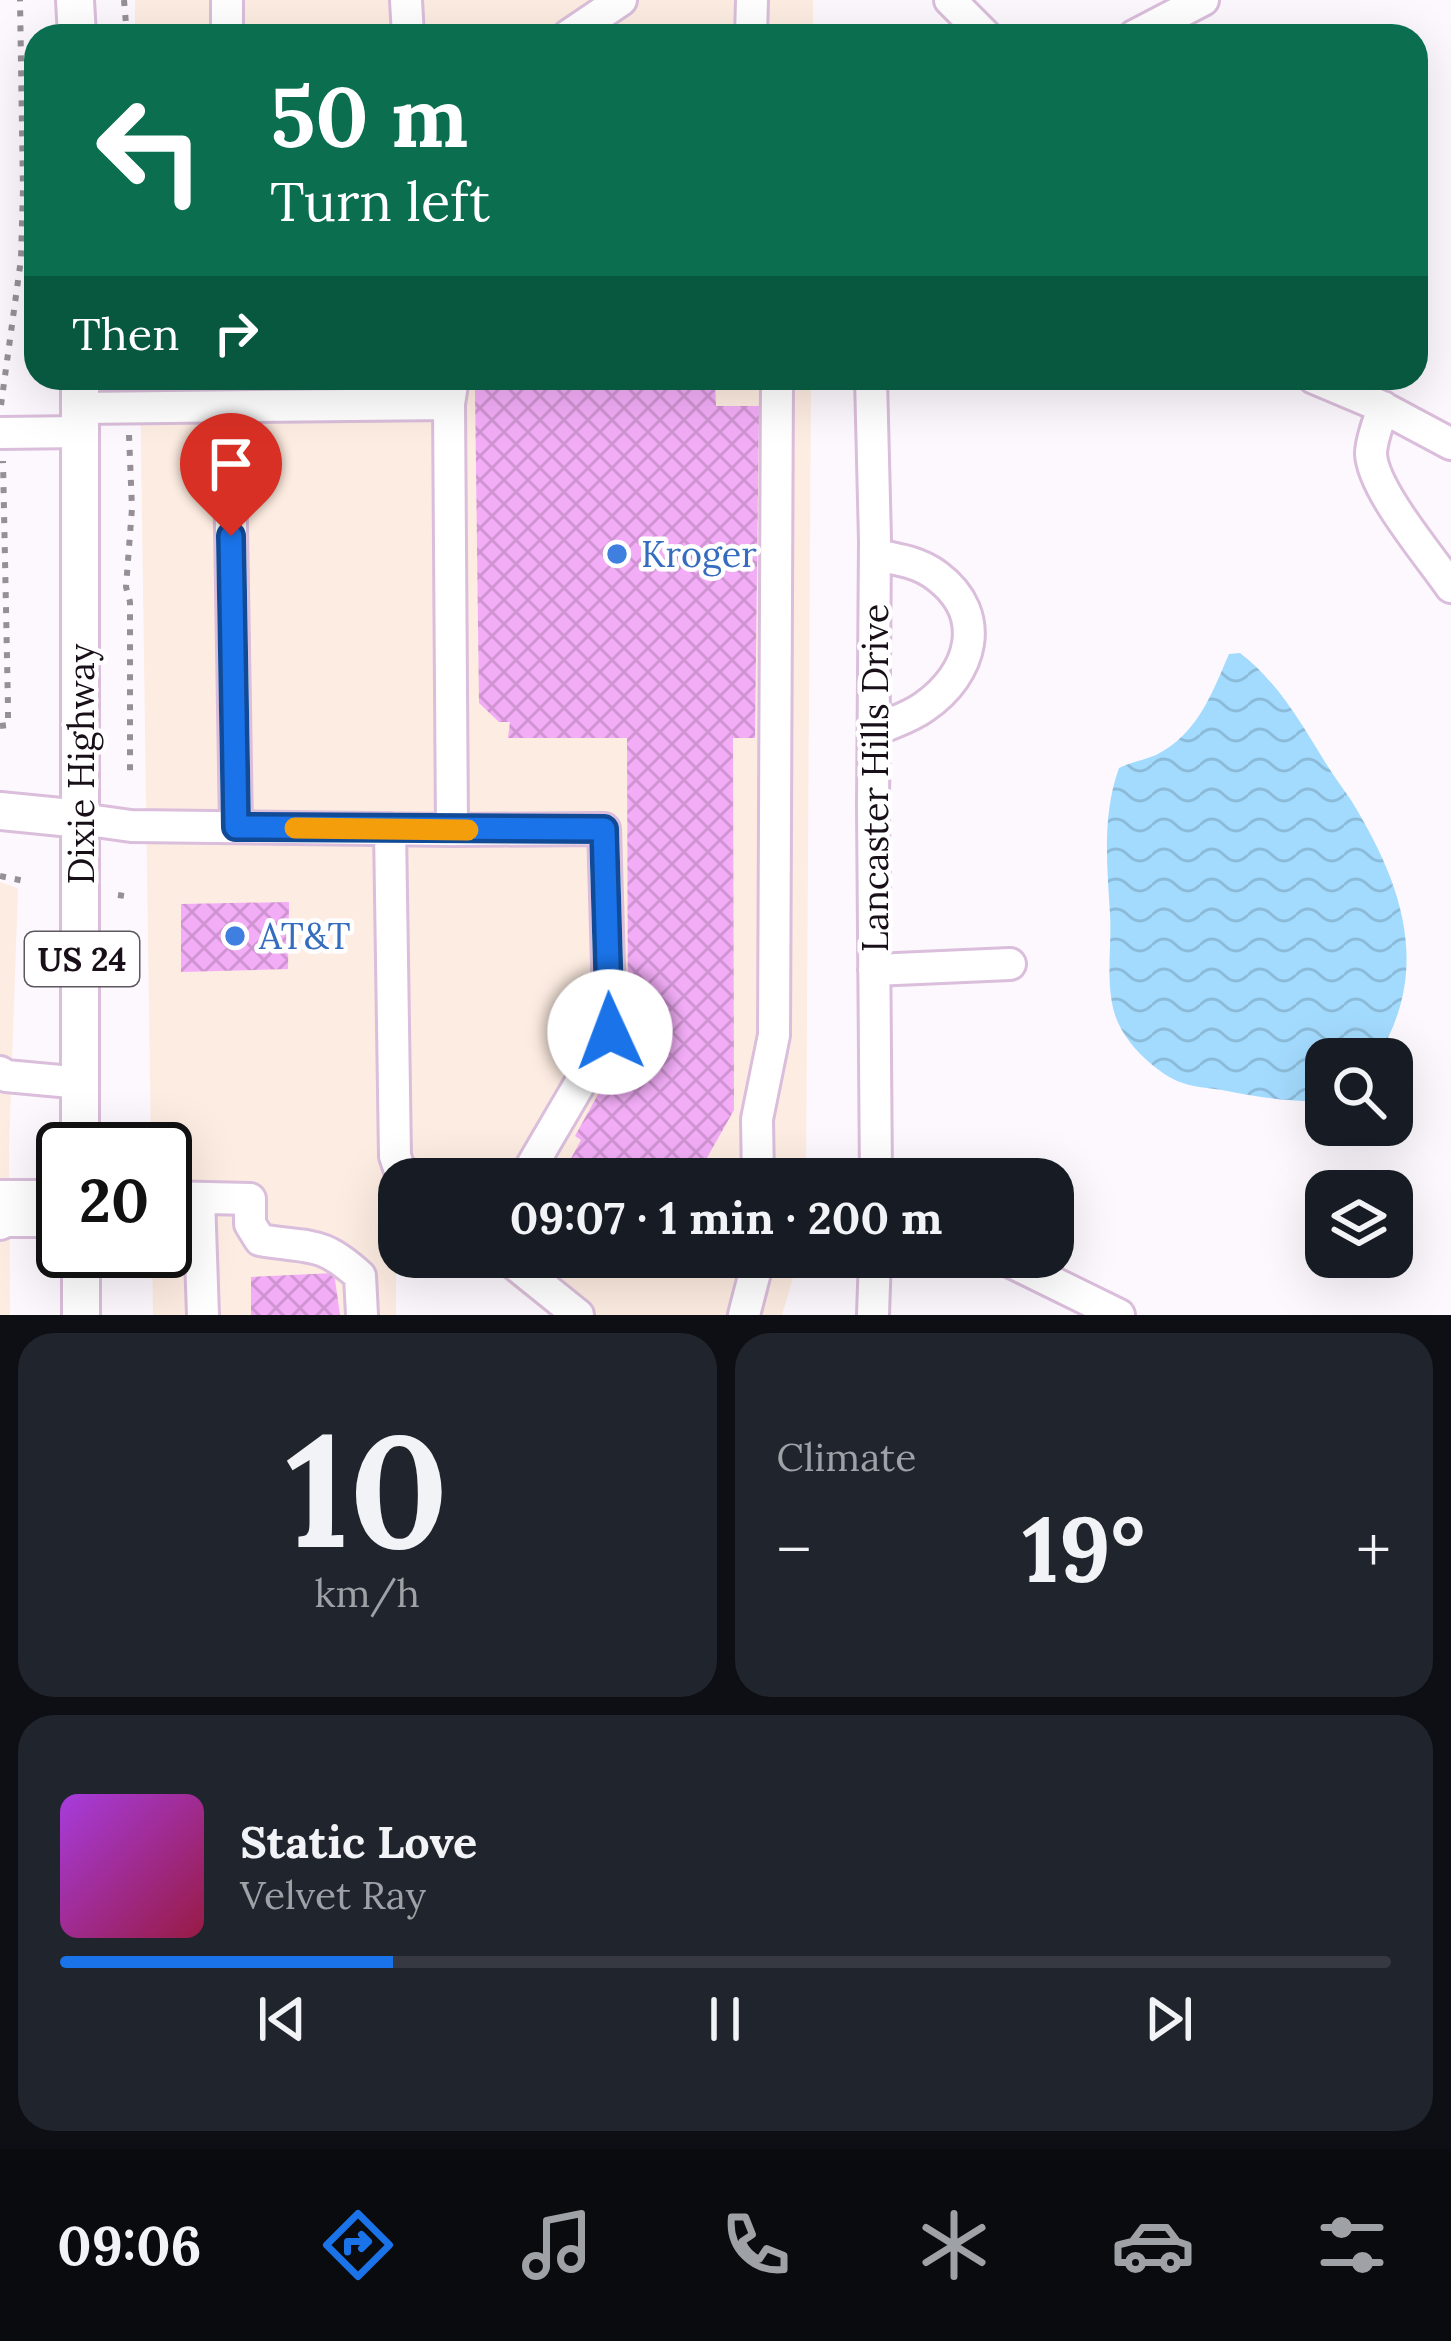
<!DOCTYPE html>
<meta charset="utf-8">
<style>
body{margin:0;font-family:Lora,serif;background:#20242c;color:#f1f3f6;height:100vh;display:flex;flex-direction:column;font-size:45px;white-space:nowrap}
*{box-sizing:border-box;margin:0}
p{font-size:39px;color:#9ea1a6}
.icon{flex:none;width:66px;height:66px;fill:none;stroke:currentColor;stroke-width:2;stroke-linecap:round;stroke-linejoin:round}
.map{position:relative;height:1315px;overflow:hidden}
.sheet{display:flex;flex-direction:column;gap:18px;padding:18px;background:#0d0f14;flex:1}
.sheet>*{flex:none}
.guide{position:absolute;left:24px;top:24px;width:1404px;height:366px;border-radius:36px;box-shadow:0 12px 48px #0002;background:#0b6e4f;color:#fff;overflow:hidden}
.tools{position:absolute;left:1305px;top:1038px;display:grid;gap:24px}
.tools a{display:grid;place-items:center;width:108px;height:108px;border-radius:24px;background:#171b24;box-shadow:0 12px 48px #0002;font-size:60px}
.speed{position:absolute;left:36px;top:1122px;display:flex;gap:24px;font-size:60px;font-weight:700;text-align:center}
.speed>*{display:grid;place-content:center;width:156px;height:156px;border-radius:50%;background:#171b24;box-shadow:0 12px 48px #0002;line-height:1}
.speed .limit{border:6px solid #111;border-radius:18px;background:#fff;color:#111}
.pin{position:absolute;display:grid;place-items:center;width:102px;height:102px;color:#fff;margin:-123px -51px;border-radius:50% 50% 50% 0;rotate:-45deg;box-shadow:0 0 12px #0007}
.pin .icon{rotate:45deg}
.me{position:absolute;width:132px;margin:-66px;rotate:358deg;stroke-linejoin:round;filter:drop-shadow(0 0 9px #0008)}
.turn{display:flex;align-items:center;gap:42px;height:252px;padding:0 48px;font-size:54px}
.turn .icon{width:156px;height:156px;stroke-width:2.5}
.turn b{display:block;font-size:84px;line-height:102px}
.then{display:flex;align-items:center;height:114px;padding:0 48px;background:#0003;gap:24px;font-size:45px}
.big{font-size:90px;font-weight:800;line-height:1.1}
.sheet .card{flex:1;display:flex;flex-direction:column;justify-content:center;gap:18px;min-width:0;padding:0 42px;border-radius:36px;background:#20242c}
.sheet .dial{align-items:center;gap:0}
.dial b{font-size:156px;line-height:1}
.song{display:flex;align-items:center;gap:36px}
.cover{width:144px;height:144px;border-radius:18px;background:linear-gradient(135deg,hsl(280 70% 55%),hsl(340 70% 35%))}
.played{height:12px;border-radius:6px;background:linear-gradient(90deg,#1a73e8 25%,#363941 25%)}
.keys{display:flex;justify-content:space-around;direction:ltr}
.heat{display:flex;justify-content:space-between;align-items:center;font-size:66px;direction:ltr}
.sheet .tiles{flex:1;display:grid;gap:18px;grid-template-columns:1fr 1fr}
.card:last-child{grid-column:span 2}
.trip{position:absolute;left:378px;top:1158px;width:696px;height:120px;border-radius:36px;background:#171b24;box-shadow:0 12px 48px #0002;font-weight:800;line-height:120px;text-align:center}
.menu{display:flex;height:192px;justify-content:space-around;align-items:center;background:#090b0e;color:#9ea1a6}
.menu .icon{width:84px;height:84px}
.menu .current{color:#1a73e8}
.menu b{font-size:54px;color:#f1f3f6}
.map>svg:first-child{display:block}
</style>
<div class="map">
<svg width="1451" height="1315" viewBox="0 0 1451 1315">
<defs>
<pattern id="water-waves" width="16" height="10" patternUnits="userSpaceOnUse" patternTransform="scale(3)"><rect width="16" height="10" fill="#a3dbfe"/><path d="M0 5q4-4 8 0t8 0" fill="none" stroke="#8cbbd9"/></pattern>
<pattern id="building-cross-hatch" width="8" height="8" patternUnits="userSpaceOnUse" patternTransform="scale(3)"><rect width="8" height="8" fill="#f3adf7"/><path d="M0 0l8 8M0 8l8-8" fill="none" stroke="#d094d3"/></pattern>
</defs>
<rect width="100%" height="100%" fill="#fdf8fe"/>
<!-- commercial -->
<path fill="#fdece1" d="M135 0H813V36H135Z
M140 378H811L806 1179H399V1195H396V1315H153L152 1251H165V1149H151Z
M0 882 18 888 9 1148 10 1315H0Z
M476 1257H799L782 1315H549Z"/>
<!-- water -->
<path fill="url(#water-waves)" d="M1240 653C1277 681 1301 723 1325 762 1333 775 1342 787 1351 800 1402 883 1433 970 1376 1059H1326V1100L1323 1101C1288 1102 1256 1097 1222 1090 1207 1088 1192 1087 1177 1081 1152 1069 1124 1042 1115 1015 1105 983 1112 947 1110 914 1107 864 1102 815 1119 768 1131 762 1144 760 1156 755 1198 734 1212 693 1229 654Z"/>
<!-- building -->
<path fill="url(#building-cross-hatch)" d="M487 378H715L716 406H759L755 738H733L734 1110 695 1179H560L581 1140 575 1136 628 1040 627 738H508L510 722H499L479 703 475 389Z
M289 902 288 969 181 972V904Z
M605 1257H650L638 1276Z
M334 1273 340 1315H251V1277Z"/>
<g fill="none" stroke-linecap="round" stroke-linejoin="round">
<defs>
<path id="minor" d="M227 0V36
M406 0 408 36
M950 0 986 36
M568 36 621 0
M751 36 752 0
M1134 36 1203 0
M871 378 875 541 873 807 876 1179
M1314 378 1378 405 1451 444
M229 407 236 827
M1383 407C1379 422 1371 439 1371 454 1373 490 1429 555 1451 587
M80 408 449 404
M0 433 80 432
M874 731C890 723 909 718 924 707 972 674 989 615 937 576 919 562 897 559 875 555
M81 819 131 826 452 830 449 404 453 378
M390 829 395 1156 400 1171 410 1179
M452 830 604 829 610 1032 524 1179
M874 970 1010 964
M0 1072 6 1076 82 1083
M758 1179 757 1119 774 1035 777 378
M0 1196H63
M165 1197 250 1199V1224L260 1240C310 1249 319 1239 360 1276L362 1315
M199 1198 203 1315
M0 1224 7 1221H63
M506 1257 578 1315
M1001 1257 1119 1315
M744 1315 759 1257
M873 1315 875 1257"/>
<path id="major" d="M75 0 77 36
M80 378V1149
M0 811 81 819
M81 1251V1315"/>
</defs>
<!-- minor casing -->
<use href="#minor" stroke="#dabedb" stroke-width="36"/>
<!-- major casing -->
<use href="#major" stroke="#dabedb" stroke-width="42"/>
<!-- path -->
<path stroke="#968f97" stroke-width="6" stroke-dasharray="6 9" stroke-linecap="butt" d="M124 0 127 36
M1 405 21 259 23 189 20 0
M129 435 132 508 126 587 130 602V778
M0 726 8 725V707L3 461
M0 876 29 882
M118 895 132 897"/>
<!-- minor -->
<use href="#minor" stroke="#fff" stroke-width="30"/>
<!-- major -->
<use href="#major" stroke="#fff" stroke-width="36"/>
</g>
<g fill="none" stroke-linecap="round" stroke-linejoin="round">
<defs>
<path id="route" d="M231 536 236 827 604 829 610 1032"/>
</defs>
<!-- route casing -->
<use href="#route" stroke="#114b97" stroke-width="30"/>
<!-- route -->
<use href="#route" stroke="#1a73e8" stroke-width="21"/>
<!-- slow -->
<path stroke="#f59e0b" stroke-width="21" d="M295 828 468 830"/>
</g>
<!-- markers -->
<g fill="#3f7fe0" stroke="#fff" stroke-width="4.5">
<circle cx="617" cy="554" r="12"/>
<circle cx="235" cy="936" r="12"/>
</g>
<g text-anchor="middle" stroke-width="9" stroke-linejoin="round" paint-order="stroke">
<!-- shield labels -->
<rect fill="#fff" stroke="#5d575e" stroke-width="3" x="25" y="932" width="114" height="54" rx="9"/>
<g font-size="33" font-weight="bold" fill="#180f19">
<text x="82" y="971">US 24</text>
</g>
<!-- shop labels -->
<g font-size="36" fill="#366cbe" stroke="#fff" text-anchor="start">
<text x="641" y="567">Kroger</text>
<text x="259" y="949">AT&amp;T</text>
</g>
<!-- street labels -->
<g font-size="36" fill="#180f19" stroke="#fff">
<text transform="translate(81 764) rotate(-90)" y="13">Dixie Highway</text>
<text transform="translate(875 778) rotate(-90)" y="13">Lancaster Hills Drive</text>
</g>
</g>
</svg>
<div class="tools">
<a><svg class="icon" aria-label="search" viewBox="0 0 24 24"><circle cx="10" cy="10" r="6"/><path d="M15 15l6 6"/></svg></a>
<a><svg class="icon" aria-label="layers" viewBox="0 0 24 24"><path d="M12 4l9 5-9 5-9-5zM3 14l9 5 9-5"/></svg></a>
</div>
<div class="speed"><div class="limit">20</div></div>
<div class="pin" style="left:231px;top:536px;background:#d93025"><svg class="icon" aria-label="arrive" viewBox="0 0 24 24"><path d="M6 21V4h12l-3 4 3 4H6"/></svg></div>
<svg class="me" style="left:610px;top:1032px" viewBox="-20 -20 40 40"><circle r="19" fill="#fff"/><path d="M0-13L10 11 0 6-10 11z" fill="#1a73e8"/></svg>
<div class="trip">09:07 · 1 min · 200 m</div>
<div class="guide">
<div class="turn"><svg class="icon" aria-label="left" viewBox="0 0 24 24"><path d="M17 20v-9H6M10 6l-5 5 5 5"/></svg><div><b>50 m</b>Turn left</div></div>
<div class="then">Then<svg class="icon" aria-label="right" viewBox="0 0 24 24"><path d="M7 20v-9h11M14 6l5 5-5 5"/></svg></div>
</div>
</div>
<section class="sheet">
<div class="tiles">
<div class="card dial"><b>10</b><p>km/h</p></div>
<div class="card"><p>Climate</p>
<div class="heat"><a>−</a><b class="big">19°</b><a>+</a></div>
</div>
<div class="card">
<div class="song"><i class="cover"></i><div><b>Static Love</b><p>Velvet Ray</p></div></div>
<div class="played"></div>
<div class="keys"><svg class="icon" aria-label="previous" viewBox="0 0 24 24"><path d="M18 5L8 12l10 7zM5 5v14"/></svg><svg class="icon" aria-label="pause" viewBox="0 0 24 24"><path d="M8 5v14M16 5v14"/></svg><svg class="icon" aria-label="next" viewBox="0 0 24 24"><path d="M6 5l10 7-10 7zM19 5v14"/></svg></div>
</div>
</div>
</section>
<nav class="menu">
<b>09:06</b>
<svg class="icon current" aria-label="directions" viewBox="0 0 24 24"><path d="M12 3l9 9-9 9-9-9zM9 14v-3h6M13 9l2 2-2 2"/></svg>
<svg class="icon" aria-label="music" viewBox="0 0 24 24"><path d="M9 18V5l10-2v13"/><circle cx="6" cy="18" r="3"/><circle cx="16" cy="16" r="3"/></svg>
<svg class="icon" aria-label="phone" viewBox="0 0 24 24"><path d="M5 4h4l2 5-3 2q2 4 5 5l2-3 5 2v4C11 20 4 13 5 4z"/></svg>
<svg class="icon" aria-label="climate" viewBox="0 0 24 24"><path d="M12 3v18M4 7l16 10M4 17L20 7"/></svg>
<svg class="icon" aria-label="car" viewBox="0 0 24 24"><path d="M5 17H2v-5l4-1 3-4h7l3 4 3 1v5h-3M9 17h6M6 11h13"/><circle cx="7" cy="17" r="2"/><circle cx="17" cy="17" r="2"/></svg>
<svg class="icon" aria-label="filters" viewBox="0 0 24 24"><path d="M4 7h16M4 17h16"/><circle cx="9" cy="7" r="2"/><circle cx="15" cy="17" r="2"/></svg>
</nav>
